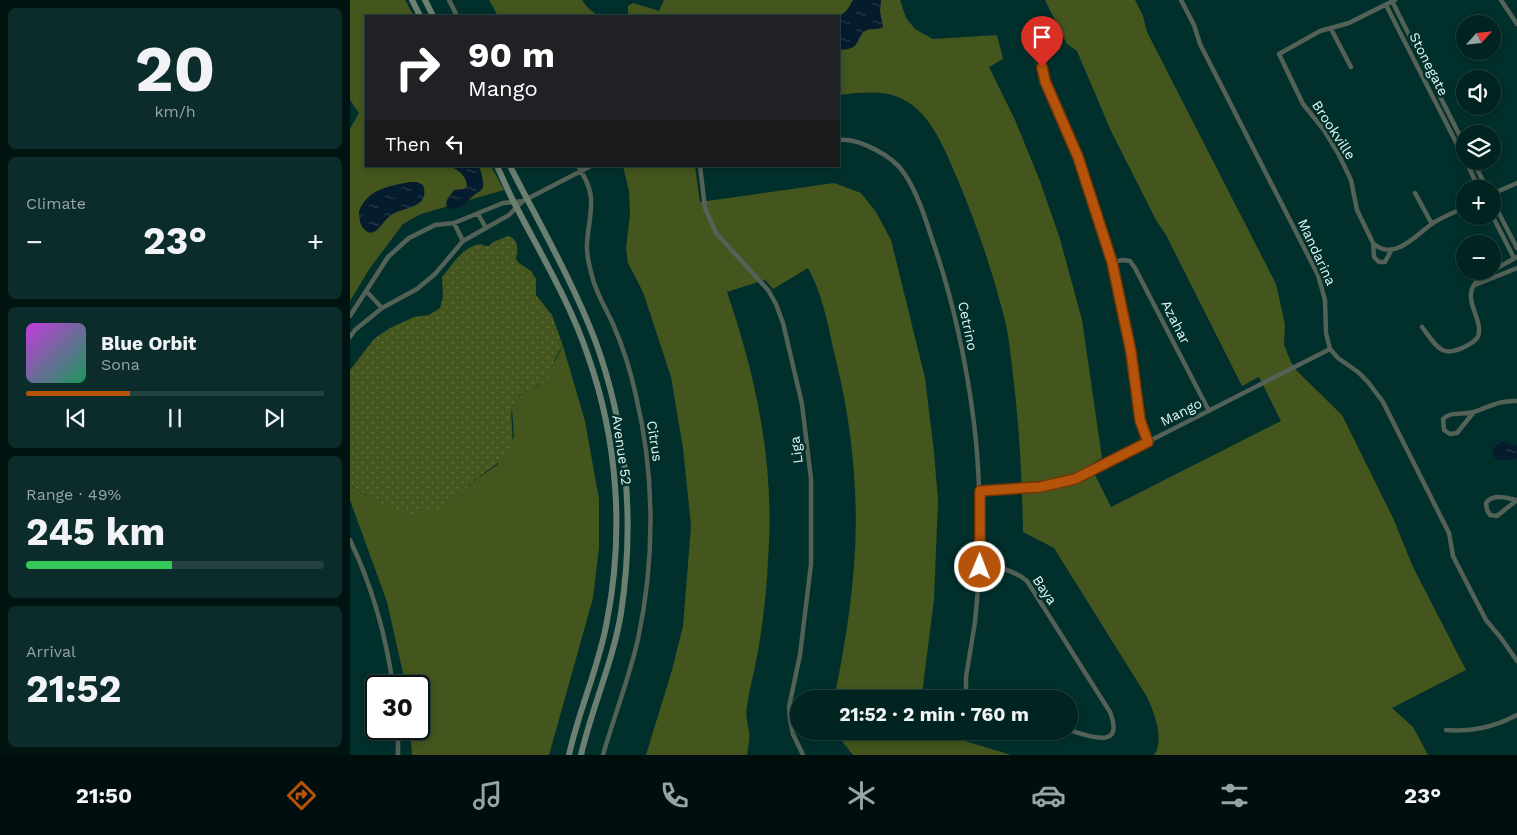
<!DOCTYPE html>
<meta charset="utf-8">
<style>
body{margin:0;font-family:"Work Sans",sans-serif;background:#0b2c2a;color:#f1f3f6;height:100vh;display:flex;flex-direction:column;font-size:19px;white-space:nowrap}
*{box-sizing:border-box;margin:0}
p{font-size:16px;color:#96a4a5}
.icon{flex:none;width:28px;height:28px;fill:none;stroke:currentColor;stroke-width:2;stroke-linecap:round;stroke-linejoin:round}
.map{position:relative;flex:1;overflow:hidden}
.sheet{display:flex;flex-direction:column;gap:8px;padding:8px;background:#011412;width:350px}
.sheet>*{flex:none}
.banner{position:absolute;left:15px;top:15px;width:475px;height:152px;border-radius:0px;box-shadow:0 2px 8px #0003,0 0 0 1px #23413f;background:#202124;color:#fff;overflow:hidden}
.needle{width:32px;rotate:63deg}
.controls{position:absolute;left:1106px;top:15px;display:grid;gap:10px}
.controls a{display:grid;place-items:center;width:45px;height:45px;border-radius:50%;background:#012421;box-shadow:0 2px 8px #0003,0 0 0 1px #23413f;font-size:25px}
.speed{position:absolute;left:15px;top:675px;display:flex;gap:10px;font-size:25px;font-weight:700;text-align:center}
.speed>*{display:grid;place-content:center;width:65px;height:65px;border-radius:50%;background:#012421;box-shadow:0 2px 8px #0003,0 0 0 1px #23413f;line-height:1}
.speed .limit{border:2px solid #111;border-radius:8px;background:#fff;color:#111}
.pin{position:absolute;display:grid;place-items:center;width:42px;height:42px;color:#fff;margin:-51px -21px;border-radius:50% 50% 50% 0;rotate:-45deg;box-shadow:0 0 5px #0007}
.pin .icon{rotate:45deg}
.me{position:absolute;width:55px;margin:-28px;rotate:1deg;stroke-linejoin:round;filter:drop-shadow(0 0 4px #0008)}
.turn{display:flex;align-items:center;gap:18px;height:105px;padding:0 20px;font-size:22px}
.turn .icon{width:65px;height:65px;stroke-width:2.5}
.turn b{display:block;font-size:35px;line-height:42px}
.then{display:flex;align-items:center;height:48px;padding:0 20px;background:#0003;gap:10px;font-size:19px}
.big{font-size:38px;font-weight:700;line-height:1.1}
.sheet .tile{flex:1;display:flex;flex-direction:column;justify-content:center;gap:8px;min-width:0;padding:0 18px;border-radius:8px;background:#0b2c2a}
.sheet .dial{align-items:center;gap:0}
.dial b{font-size:65px;line-height:1}
.song{display:flex;align-items:center;gap:15px}
.cover{width:60px;height:60px;border-radius:8px;background:linear-gradient(135deg,hsl(290 70% 55%),hsl(150 70% 35%))}
.played{height:5px;border-radius:2px;background:linear-gradient(90deg,#b45309 35%,#23413f 35%)}
.keys{display:flex;justify-content:space-around;direction:ltr}
.heat{display:flex;justify-content:space-between;align-items:center;font-size:28px;direction:ltr}
.charge{height:8px;border-radius:4px;background:linear-gradient(90deg,#34c759 49%,#23413f 0)}
.trip{position:absolute;left:440px;top:690px;width:288px;height:50px;border-radius:25px;background:#012421;box-shadow:0 2px 8px #0003,0 0 0 1px #23413f;font-weight:700;line-height:50px;text-align:center}
.tab-bar{display:flex;height:80px;justify-content:space-around;align-items:center;background:#000e0d;color:#96a4a5}
.tab-bar .icon{width:35px;height:35px}
.tab-bar .active{color:#b45309}
.tab-bar b{font-size:22px;color:#f1f3f6}
main{display:flex;flex:1;min-height:0}
.map>svg:first-child{display:block}
</style>
<main>
<section class="sheet">
<div class="tile dial"><b>20</b><p>km/h</p></div>
<div class="tile"><p>Climate</p>
<div class="heat"><a>−</a><b class="big">23°</b><a>+</a></div>
</div>
<div class="tile">
<div class="song"><i class="cover"></i><div><b>Blue Orbit</b><p>Sona</p></div></div>
<div class="played"></div>
<div class="keys"><svg class="icon" aria-label="previous" viewBox="0 0 24 24"><path d="M18 5L8 12l10 7zM5 5v14"/></svg><svg class="icon" aria-label="pause" viewBox="0 0 24 24"><path d="M8 5v14M16 5v14"/></svg><svg class="icon" aria-label="next" viewBox="0 0 24 24"><path d="M6 5l10 7-10 7zM19 5v14"/></svg></div>
</div>
<div class="tile"><p>Range · 49%</p><b class="big">245 km</b><div class="charge"></div></div>
<div class="tile"><p>Arrival</p><b class="big">21:52</b></div>
</section>
<div class="map">
<svg width="1167" height="755" viewBox="0 0 1167 755">
<defs>
<pattern id="park-dots" width="8" height="8" patternUnits="userSpaceOnUse" patternTransform="scale(1.25)"><rect width="8" height="8" fill="#44551d"/><path d="M2 2h.1M6 6h.1" fill="none" stroke="#5f6e3e" stroke-width="1.8" stroke-linecap="round"/></pattern>
<pattern id="water-ripples" width="26" height="14" patternUnits="userSpaceOnUse" patternTransform="scale(1.25)"><rect width="26" height="14" fill="#051b2e"/><path d="M2 4q2-2 4 0t4 0M15 11q2-2 4 0t4 0" fill="none" stroke="#293d4d"/></pattern>
</defs>
<rect width="100%" height="100%" fill="#01302c"/>
<!-- green -->
<path fill="#44551d" d="M0 0H55L64 16H16V166H141L154 190 71 214 53 224 20 268 0 301V129L9 113 0 100Z
M139 0H232L237 7 248 16H148Z
M314 0H550L556 18 565 29 583 39 647 35 653 59 639 67 665 120 690 181 710 239 732 320 752 458 740 465 761 507 931 421 909 377 892 386 816 235 806 220 761 131 727 51 717 44 695 0H785L793 16 797 32 926 284 935 324 934 345 941 362 946 370 992 415 1043 518 1063 567 1116 670 1042 708 1063 727 1078 755H804C815 740 804 712 797 697L704 548 673 532C672 476 669 421 662 366 660 352 659 338 656 325 644 275 627 225 607 178 594 148 579 107 545 96 530 90 504 93 489 95V16H278V6L283 3 309 11Z
M273 166H345L350 202 484 183 511 193 526 212 541 240 575 378 584 452 588 501 584 599 572 694 573 699H484C498 632 509 559 505 491 503 442 495 395 483 348 477 320 472 293 458 268L423 289 415 280 377 292C407 380 425 465 418 560 417 586 414 613 410 639 407 662 400 684 397 706 395 716 398 723 399 732 400 739 398 748 397 755H296L322 670 333 626 341 526 333 448 321 377 293 292 278 263 276 248 280 215 279 191Z
M213 346 235 421 249 499V548L243 598 199 755H62L60 729H69V686H56L37 602 0 500V484L13 494 55 513H69L89 507 107 498 129 477 147 465 164 437 162 408 165 399 177 390 188 386 199 377 201 368Z
M484 731H598L605 738 661 755H503Z"/>
<!-- park -->
<path fill="url(#park-dots)" d="M158 236C169 239 168 250 166 259L169 263 181 271 186 279V295L202 315 213 346C208 352 205 359 202 366 201 369 200 374 199 377 190 389 172 388 165 401 156 415 167 433 160 449 152 463 138 469 126 479 120 485 114 492 107 498 97 507 67 517 54 513 35 507 15 496 0 484V370L24 339 40 328 53 322 64 317 79 315 90 308 93 297 92 277C103 264 113 246 131 244L135 246H139L143 242Z"/>
<!-- water -->
<path fill="url(#water-ripples)" d="M503 0H531L530 11 533 27C528 30 522 28 517 30 508 34 509 46 501 48 497 50 493 49 489 50V17L497 10Z
M98 166H129C131 172 134 180 133 187 131 192 128 192 124 195 117 201 109 214 97 207 94 201 100 196 104 190L114 189 117 187C117 176 108 169 98 166Z
M60 182H67L73 185C81 208 54 207 41 215 33 220 25 241 14 229 10 225 9 217 9 211 18 189 39 186 60 182Z
M1150 441 1167 446V458C1162 459 1155 460 1150 460 1137 457 1144 446 1150 441Z"/>
<g fill="none" stroke-linecap="round" stroke-linejoin="round">
<!-- minor -->
<path stroke="#536157" stroke-width="4.5" d="M99 0 107 16
M831 0 844 25 850 44 968 275 975 300 976 333 980 349 988 358 1008 372 1018 382 1033 402 1099 533 1103 556 1107 564 1136 620 1151 638 1167 661
M1045 0 999 23 970 31 929 54 953 104 974 130 989 155 1001 180 1007 210 1023 243C1043 263 1067 234 1083 223 1093 217 1104 212 1115 208
M1151 0 1167 24
M1042 1 1115 146
M1036 5 1115 160
M981 29 1001 67
M690 54 695 81 729 157 762 262 781 352 790 420 798 442
M489 140C509 138 543 156 554 173 567 192 575 217 582 239 603 299 616 360 624 423 630 471 630 519 630 567
M1116 161 1129 189
M1123 161 1137 189
M228 166C234 176 240 186 241 198 242 213 238 228 237 243 236 254 239 265 242 276 246 293 256 309 263 324 273 347 281 372 286 396 305 475 305 560 288 639 279 679 264 716 253 755
M350 166 355 208 366 233 418 290 426 304 433 323 452 404 461 479V564L450 655 439 707 440 720 443 734 453 755
M1065 193 1082 224
M1142 194 1167 183
M1142 200 1167 248
M128 214 136 228
M1142 215 1164 258
M104 223 113 241
M1023 243 1024 257 1029 262H1035L1042 249
M762 262 773 260 780 261 785 268 859 411
M1142 271 1167 257
M1125 285 1167 268
M17 292 32 308
M0 316 38 257 59 238 85 225 104 223 153 203 173 201
M1072 327C1087 347 1092 360 1118 345 1124 341 1129 339 1129 331 1130 318 1119 306 1121 293 1123 281 1132 277 1141 271
M0 337 5 330 32 308 67 289 85 274 113 241 159 215 173 201 241 166
M1124 412 1107 433 1100 434 1094 430 1093 419C1101 411 1113 415 1124 412 1139 407 1150 400 1167 401
M630 491 689 487 725 479 980 349
M1167 500C1157 498 1143 493 1136 503L1137 510 1140 515 1147 516 1167 500
M0 540C22 586 36 636 43 686
M625 699 616 689V677L625 622 630 567C649 567 662 569 677 581L760 712C775 751 739 736 719 730
M1096 730C1123 732 1144 727 1167 715
M48 755V729"/>
<!-- secondary -->
<path stroke="#6b8071" stroke-width="6" d="M62 0 70 16
M75 0 83 16
M147 166C154 181 160 196 168 210 193 258 221 305 238 356 268 441 274 533 257 621 249 667 229 709 219 755
M160 166C189 223 222 280 245 340 277 427 285 521 271 613 263 662 242 707 231 755"/>
</g>
<g fill="none" stroke-linecap="round" stroke-linejoin="round">
<defs>
<path id="route" d="M630 567V491L690 487 725 479 798 442 790 420 781 352 762 262 728 157 695 81 692 67"/>
</defs>
<!-- route casing -->
<use href="#route" stroke="#753606" stroke-width="12"/>
<!-- route -->
<use href="#route" stroke="#b45309" stroke-width="9"/>
</g>
<g text-anchor="middle" stroke-width="5" stroke-linejoin="round" paint-order="stroke">
<!-- street labels -->
<g font-size="14" fill="#dff6f2" stroke="#01302c">
<text transform="translate(1079 64) rotate(63)" y="5">Stonegate</text>
<text transform="translate(984 130) rotate(57)" y="5">Brookville</text>
<text transform="translate(967 252) rotate(65)" y="5">Mandarina</text>
<text transform="translate(826 322) rotate(63)" y="5">Azahar</text>
<text transform="translate(618 326) rotate(78)" y="5">Cetrino</text>
<text transform="translate(831 412) rotate(-27)" y="5">Mango</text>
<text transform="translate(305 441) rotate(81)" y="5">Citrus</text>
<text transform="translate(272 450) rotate(82)" y="5">Avenue 52</text>
<text transform="translate(446 450) rotate(-97)" y="5">Liga</text>
<text transform="translate(695 590) rotate(56)" y="5">Baya</text>
</g>
</g>
</svg>
<div class="controls">
<a><svg class="needle" viewBox="-14 -14 28 28"><path d="M0-13l5 13h-10z" fill="#e53935"/><path d="M0 13l5-13h-10z" fill="#96a4a5"/></svg></a>
<a><svg class="icon" aria-label="sound" viewBox="0 0 24 24"><path d="M4 9h4l5-4v14l-5-4H4zM17 9q2 3 0 6"/></svg></a>
<a><svg class="icon" aria-label="layers" viewBox="0 0 24 24"><path d="M12 4l9 5-9 5-9-5zM3 14l9 5 9-5"/></svg></a>
<a>+</a>
<a>−</a>
</div>
<div class="speed"><div class="limit">30</div></div>
<div class="pin" style="left:692px;top:67px;background:#d93025"><svg class="icon" aria-label="arrive" viewBox="0 0 24 24"><path d="M6 21V4h12l-3 4 3 4H6"/></svg></div>
<svg class="me" style="left:630px;top:567px" viewBox="-20 -20 40 40"><circle r="17" fill="#b45309" stroke="#fff" stroke-width="3"/><path d="M0-11L8 9 0 5-8 9z" fill="#fff"/></svg>
<div class="trip">21:52 · 2 min · 760 m</div>
<div class="banner">
<div class="turn"><svg class="icon" aria-label="right" viewBox="0 0 24 24"><path d="M7 20v-9h11M14 6l5 5-5 5"/></svg><div><b>90 m</b>Mango</div></div>
<div class="then">Then<svg class="icon" aria-label="left" viewBox="0 0 24 24"><path d="M17 20v-9H6M10 6l-5 5 5 5"/></svg></div>
</div>
</div>
</main>
<nav class="tab-bar">
<b>21:50</b>
<svg class="icon active" aria-label="directions" viewBox="0 0 24 24"><path d="M12 3l9 9-9 9-9-9zM9 14v-3h6M13 9l2 2-2 2"/></svg>
<svg class="icon" aria-label="music" viewBox="0 0 24 24"><path d="M9 18V5l10-2v13"/><circle cx="6" cy="18" r="3"/><circle cx="16" cy="16" r="3"/></svg>
<svg class="icon" aria-label="phone" viewBox="0 0 24 24"><path d="M5 4h4l2 5-3 2q2 4 5 5l2-3 5 2v4C11 20 4 13 5 4z"/></svg>
<svg class="icon" aria-label="climate" viewBox="0 0 24 24"><path d="M12 3v18M4 7l16 10M4 17L20 7"/></svg>
<svg class="icon" aria-label="car" viewBox="0 0 24 24"><path d="M5 17H2v-5l4-1 3-4h7l3 4 3 1v5h-3M9 17h6M6 11h13"/><circle cx="7" cy="17" r="2"/><circle cx="17" cy="17" r="2"/></svg>
<svg class="icon" aria-label="filters" viewBox="0 0 24 24"><path d="M4 7h16M4 17h16"/><circle cx="9" cy="7" r="2"/><circle cx="15" cy="17" r="2"/></svg>
<b>23°</b>
</nav>
